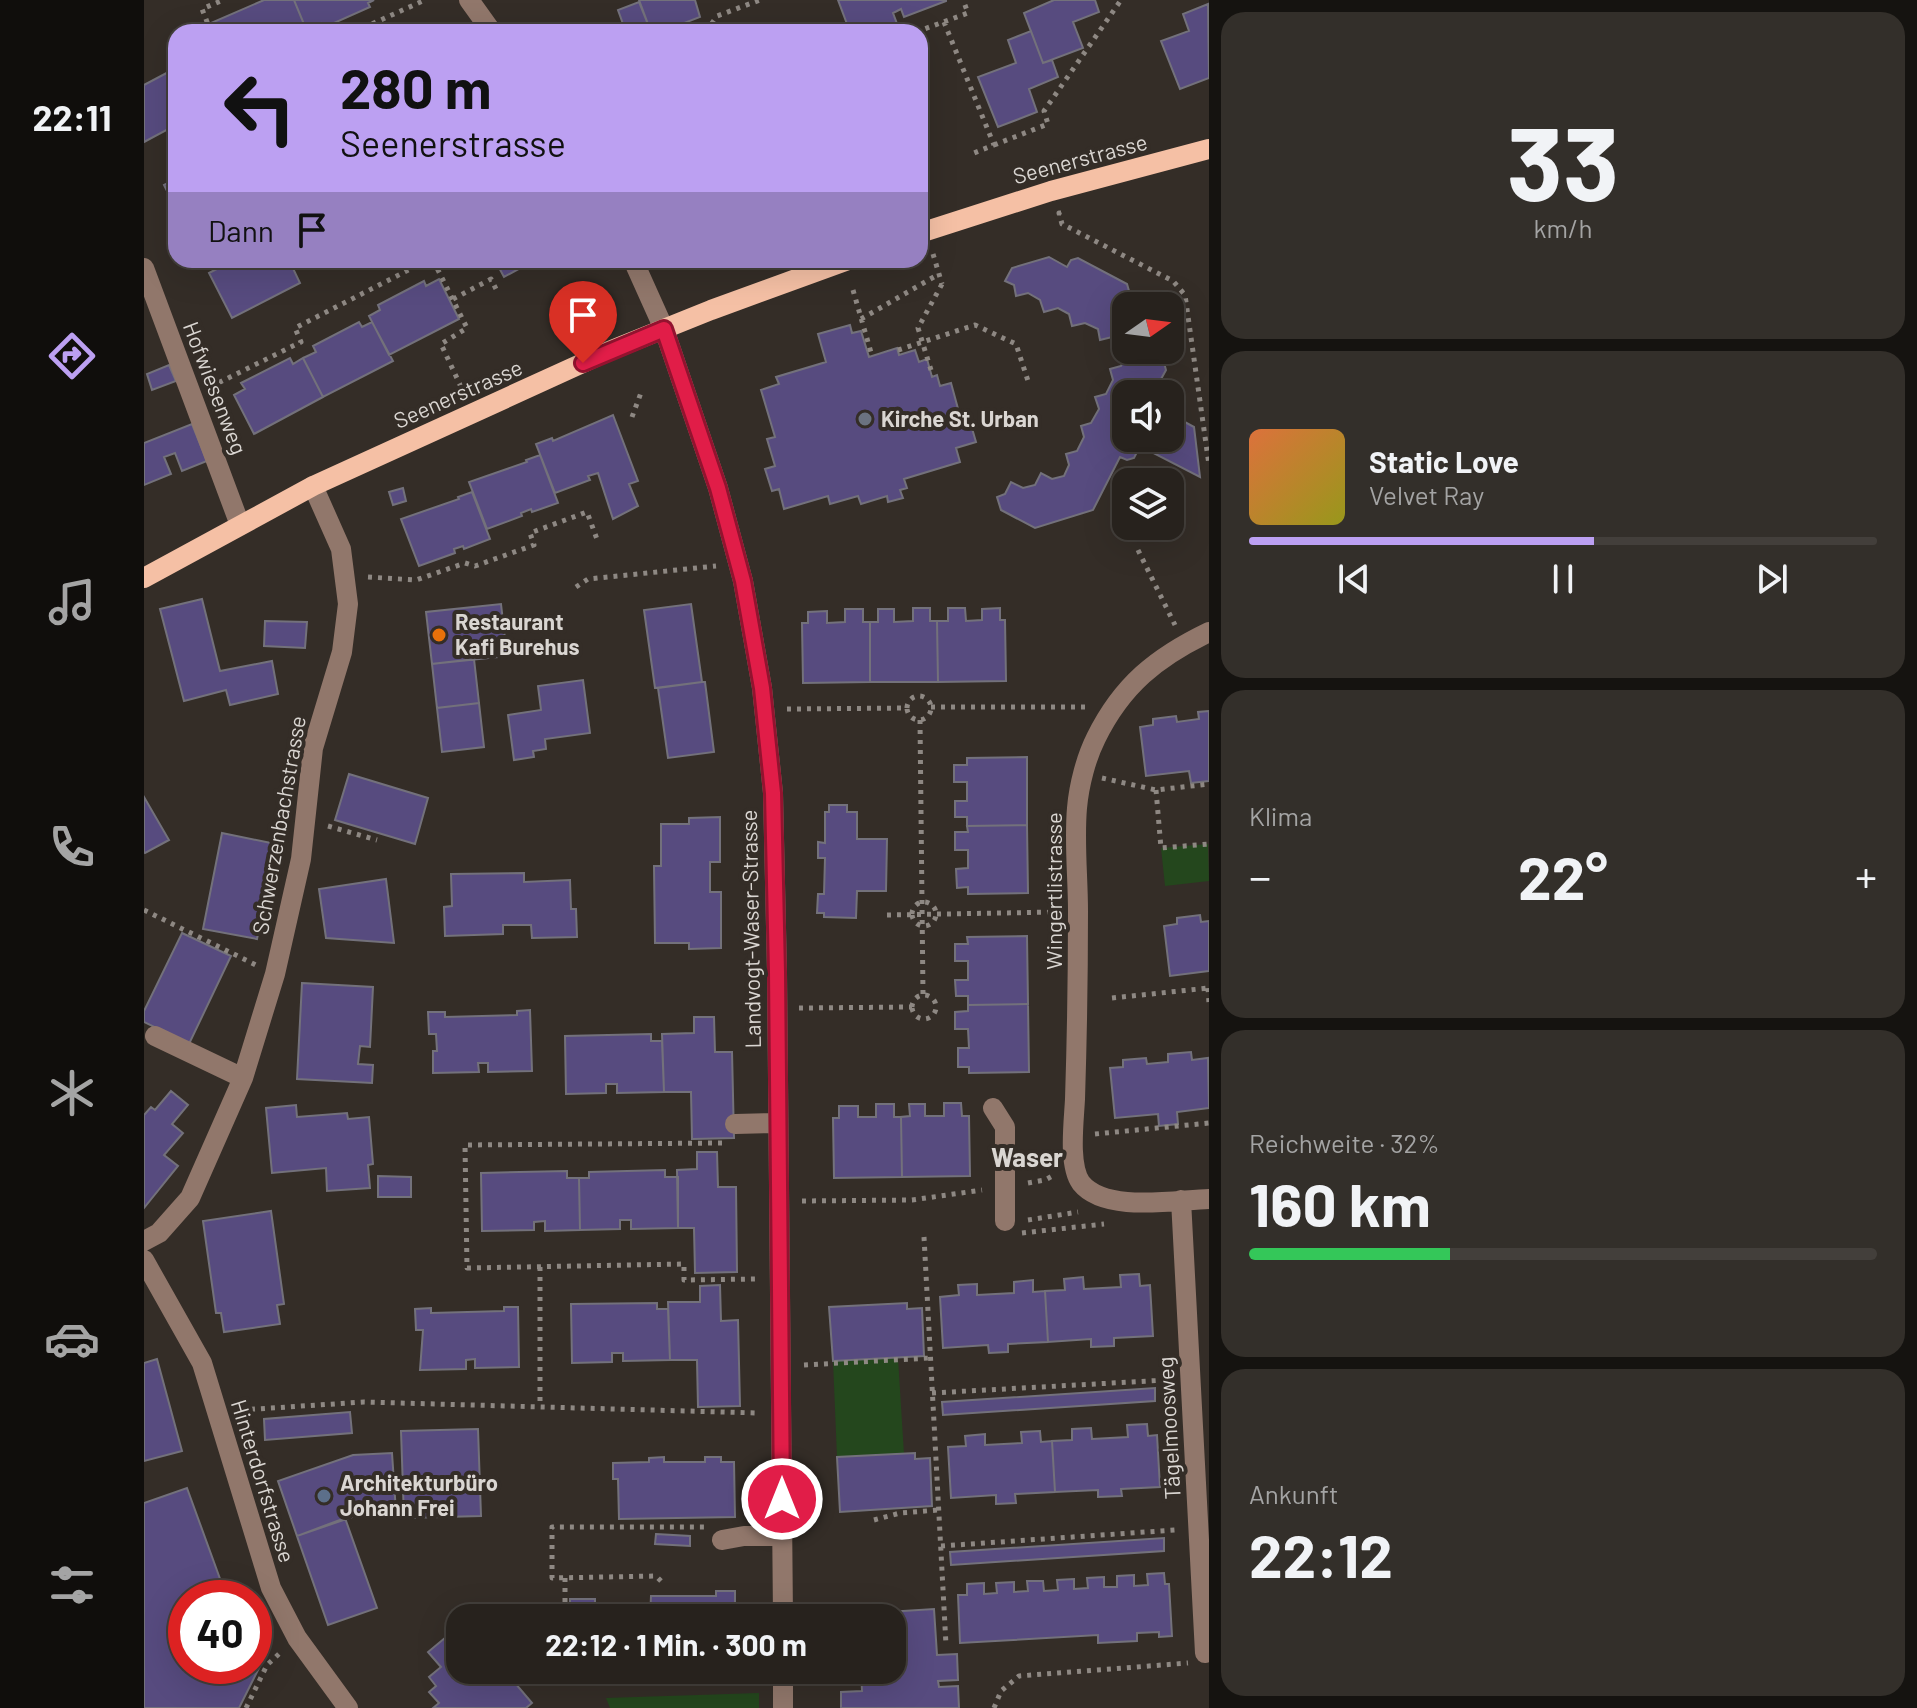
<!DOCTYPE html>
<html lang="de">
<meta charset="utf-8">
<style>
body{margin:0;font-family:Barlow,sans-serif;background:#332f2a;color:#f1f3f6;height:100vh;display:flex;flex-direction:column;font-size:30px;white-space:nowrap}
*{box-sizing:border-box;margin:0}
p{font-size:26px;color:#a4a4a4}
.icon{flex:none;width:44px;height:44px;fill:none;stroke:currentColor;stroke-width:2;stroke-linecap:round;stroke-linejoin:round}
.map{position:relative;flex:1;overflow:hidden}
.drawer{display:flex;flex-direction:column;gap:12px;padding:12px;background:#151310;width:708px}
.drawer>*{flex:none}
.banner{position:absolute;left:24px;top:24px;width:760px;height:244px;border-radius:24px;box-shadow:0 8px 32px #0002,0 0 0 2px #433f3b;background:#bca0f2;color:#111;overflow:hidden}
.needle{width:52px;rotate:76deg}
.buttons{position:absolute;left:968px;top:292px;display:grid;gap:16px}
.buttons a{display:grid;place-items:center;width:72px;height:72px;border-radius:16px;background:#27221d;box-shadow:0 8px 32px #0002,0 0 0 2px #433f3b;font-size:40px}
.speed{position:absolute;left:24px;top:1580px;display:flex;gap:16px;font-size:40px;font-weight:700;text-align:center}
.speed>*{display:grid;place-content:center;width:104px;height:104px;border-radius:50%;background:#27221d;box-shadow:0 8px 32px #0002,0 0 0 2px #433f3b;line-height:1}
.speed .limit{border:12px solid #d22;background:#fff;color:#111}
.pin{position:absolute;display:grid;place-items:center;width:68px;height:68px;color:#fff;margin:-82px -34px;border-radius:50% 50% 50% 0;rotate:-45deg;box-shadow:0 0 8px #0007}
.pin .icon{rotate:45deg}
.me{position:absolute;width:88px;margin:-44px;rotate:0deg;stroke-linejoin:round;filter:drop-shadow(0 0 6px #0008)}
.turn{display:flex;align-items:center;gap:28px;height:168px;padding:0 40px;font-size:36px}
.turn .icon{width:104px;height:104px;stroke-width:2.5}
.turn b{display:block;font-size:56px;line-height:68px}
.then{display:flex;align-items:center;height:76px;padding:0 40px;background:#0003;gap:16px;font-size:30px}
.big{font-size:60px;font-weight:700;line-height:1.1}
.drawer .widget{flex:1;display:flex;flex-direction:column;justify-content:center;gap:12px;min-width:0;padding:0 28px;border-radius:24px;background:#332f2a}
.drawer .dial{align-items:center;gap:0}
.dial b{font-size:104px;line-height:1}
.song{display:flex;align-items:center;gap:24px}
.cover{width:96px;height:96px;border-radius:12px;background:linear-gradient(135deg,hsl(20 70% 55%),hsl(60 70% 35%))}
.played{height:8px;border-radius:4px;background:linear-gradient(90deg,#bca0f2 55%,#433f3b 55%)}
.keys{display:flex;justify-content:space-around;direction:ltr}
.heat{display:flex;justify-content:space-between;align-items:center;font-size:44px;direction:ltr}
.charge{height:12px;border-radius:6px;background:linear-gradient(90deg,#34c759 32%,#433f3b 0)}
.trip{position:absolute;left:302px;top:1604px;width:460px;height:80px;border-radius:24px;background:#27221d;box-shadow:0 8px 32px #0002,0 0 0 2px #433f3b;font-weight:700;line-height:80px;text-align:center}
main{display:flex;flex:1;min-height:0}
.menu{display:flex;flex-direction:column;width:144px;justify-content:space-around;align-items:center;background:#100e0c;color:#a4a4a4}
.menu .icon{width:56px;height:56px}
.menu .current{color:#bca0f2}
.menu b{font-size:36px;color:#f1f3f6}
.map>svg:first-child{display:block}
</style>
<main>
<nav class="menu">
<b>22:11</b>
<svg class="icon current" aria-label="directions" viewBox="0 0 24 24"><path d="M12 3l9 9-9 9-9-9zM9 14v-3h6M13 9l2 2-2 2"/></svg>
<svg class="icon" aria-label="music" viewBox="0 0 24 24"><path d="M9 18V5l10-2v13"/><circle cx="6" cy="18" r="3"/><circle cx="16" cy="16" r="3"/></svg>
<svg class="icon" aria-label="phone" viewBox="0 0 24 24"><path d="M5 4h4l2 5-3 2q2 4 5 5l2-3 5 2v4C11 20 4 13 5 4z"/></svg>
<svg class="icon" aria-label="climate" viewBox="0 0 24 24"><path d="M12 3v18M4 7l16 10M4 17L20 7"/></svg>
<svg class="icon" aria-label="car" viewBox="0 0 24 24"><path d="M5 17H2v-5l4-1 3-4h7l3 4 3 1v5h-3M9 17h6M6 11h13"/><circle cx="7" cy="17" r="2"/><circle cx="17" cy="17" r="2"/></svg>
<svg class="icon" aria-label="filters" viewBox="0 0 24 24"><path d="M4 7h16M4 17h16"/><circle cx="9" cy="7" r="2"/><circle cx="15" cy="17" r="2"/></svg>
</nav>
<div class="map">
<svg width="1065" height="1708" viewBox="0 0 1065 1708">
<rect width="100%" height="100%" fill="#342d27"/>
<!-- green -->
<path fill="#24471d" d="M1064 844 1065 881 1021 886 1017 848Z
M754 1358 760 1454 693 1457 689 1361Z
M615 1693V1708H466L462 1698Z"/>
<!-- building -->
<path fill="#574b7f" stroke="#73717b" stroke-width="2" d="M120 0H150L162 29 157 32H71L67 23Z
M150 0H230L224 3 226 7 179 28 177 23 162 29Z
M495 0H551L556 17 517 32H507Z
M694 0H802V1L760 17 757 9 749 13 755 29 748 32H732L729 23 706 32Z
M910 0H951L955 12 929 22 939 48 899 63 880 13Z
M495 2 507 32H472L470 28 479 24 474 10Z
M1064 4 1065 78 1036 89 1017 41 1045 31 1039 14Z
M729 23 732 32H706Z
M887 31 899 63 908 60 914 77 885 89 893 112 854 127 834 77 872 63 864 40Z
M32 68V125L0 142V85Z
M32 179V209L20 185Z
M905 257 923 267 927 260 934 258 983 284 985 291 982 297 998 306H982V350H1022L1018 355 1022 370 1011 390 1017 394H982V438H1026V414L1050 427 1056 477 996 446 990 458 983 460 976 457 949 510 891 528 857 510 853 497 861 494 867 482 879 488 891 485 897 473 908 479 920 476 925 465 922 454 933 451 940 437 937 426 947 423 955 409 951 397 962 394 969 380 966 369 977 366 980 360 974 340 968 337 956 340 954 329 941 323 928 326 925 314 914 308 900 312 896 300 884 293 872 296 870 285 861 281 868 268Z
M90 260H145L156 283 88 318 65 273Z
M344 260H391L360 277 353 264 348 267Z
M295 279 315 319 245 355 225 316 236 310 234 305 280 281 282 286Z
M215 322 218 327 228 322 249 361 179 397 159 358 172 352 169 346Z
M706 325 708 333 717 331 725 357 753 348 755 355 771 350 775 362 783 359 788 377 793 375 796 386 807 383 819 427 827 425 832 442 812 448 816 462 760 479 763 488 756 490 759 498 744 502 743 496 717 504 714 496 686 504 684 496 640 509 635 489 628 491 621 469 631 466 623 439 631 437 617 390 635 384 632 377 682 362 674 334Z
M146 358 149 364 159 358 179 397 110 434 90 395 101 389 97 383Z
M25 365 32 381 8 390 3 374Z
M469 415 494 481 485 484 494 506 469 519 454 473 444 476 446 480 411 493 392 444 408 438 409 441Z
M48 424 63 461 38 471 31 453 20 457 27 474 0 485V443Z
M396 455 414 503 388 512 387 509 377 513 378 516 343 529 325 482 383 462 382 460Z
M259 488 262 501 249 505 245 492Z
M328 492 346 539 320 549 319 546 310 549 311 553 275 566 257 519 315 499 314 497Z
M58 599 76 671 128 661 134 694 86 705 82 690 40 701 16 609Z
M357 604 363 656 288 664 282 612Z
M547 604 558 682 511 688 500 610Z
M769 608H786V621H793L794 682H726V622H734V609H750V622L769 621Z
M804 608H821L822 621 838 620V609L856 608V620H861L862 681 794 682 793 621H804Z
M701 609H719V622H726V682L659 683 658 623H664V612L683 611V623L701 622Z
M121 621 163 622 161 648 120 646Z
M330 659 335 703 293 708 288 664Z
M439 680 446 733 401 739 402 749 389 751 390 757 370 760 364 715 397 710 394 686Z
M558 682H561L570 752 524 758 514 688Z
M335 703 340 747 298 752 293 708Z
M1065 711V781L1047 783 1045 771 1002 776 996 727 1009 725V719L1032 716 1033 722 1055 719 1054 712Z
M883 757V825L823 826V817H811V801H823V782H810V765H823V758Z
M205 774 284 798 271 844 191 820Z
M0 797 25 840 1 853 0 852Z
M685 805H703V812H713V839H743L742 891H713L712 918 680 917V913H673L674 894H680L681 858H674V842L681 843V812H685Z
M576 817V862H566V892H577V948L545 949V943H511L510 866H517V824H545V818Z
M883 825 884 893 824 894V887L813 888 812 869 824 868V850H811V832H824L823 826Z
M78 833 132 844 113 939 59 929Z
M380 873V882L426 880 427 909H432L433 937 388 938 387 925H359V934L301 936 300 907 308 906 307 874Z
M242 879 250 943 182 938 175 889Z
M1056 915 1057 922 1065 921V971L1026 976 1020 926 1033 924V918Z
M38 933 87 956 45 1044 0 1022V1011Z
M883 936 884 1004 824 1005V996H812L811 980H824V961H811V944H824L823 937Z
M158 983 229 987 226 1047 216 1046 214 1064 229 1065 228 1083 153 1079Z
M884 1004 885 1072 825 1073V1067H814V1048H825L824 1029H811V1012L824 1011V1005Z
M386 1010 388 1071 344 1072V1063H334L335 1072 289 1073V1051H293L292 1034H285L284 1012H301V1017L373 1015V1011Z
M550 1017H570L571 1052H588L590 1138 548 1139 547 1092H520L518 1034 550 1033Z
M507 1034V1041H518L520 1092 473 1093V1084H462V1093L422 1094 421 1036Z
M1047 1052 1048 1060 1064 1058 1065 1108 1033 1112 1034 1124 1015 1126 1014 1114 971 1118 966 1068 979 1067V1060L1002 1058 1003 1064 1024 1062V1054Z
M27 1091 44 1105 28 1124 39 1133 20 1155 34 1166 0 1208V1115L7 1107 11 1110Z
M800 1103H817L818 1116H825L826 1176 758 1177 757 1117 766 1116 765 1104H781V1116H800Z
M732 1104H750V1117H757L758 1177 690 1178 689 1118H695V1106H714V1117H732Z
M152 1105 153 1117 203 1113 204 1119 225 1117 229 1164 224 1165 226 1188 183 1191 182 1168 128 1173 122 1108Z
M553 1152H573L574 1187H592L593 1272 551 1273 550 1228H534L533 1170 553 1169Z
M521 1170V1177H534V1228L487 1229V1220H476V1229L436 1230 435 1178H445V1172Z
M423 1171V1178H435L436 1230 401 1231V1221L390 1222V1230L338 1231 337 1173Z
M234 1176 267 1177V1197H234Z
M127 1211 140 1304 133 1305 136 1324 80 1332 77 1313H72L59 1221Z
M995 1274 996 1286 1006 1285 1009 1336 970 1338V1346L947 1347V1339L904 1342 901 1291 921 1290 920 1279 939 1277 940 1289 977 1287 976 1275Z
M889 1280V1292L901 1291 904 1342 864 1344V1352L845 1353 844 1345 799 1348 796 1297 815 1295 814 1285 833 1284V1295L870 1293V1282Z
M576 1285 577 1321 594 1320 596 1406 554 1407 553 1360H526L524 1302H556V1286Z
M513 1303V1309H524L526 1360 479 1361V1353H468V1362L428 1363 427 1304Z
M763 1303V1309L778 1308 780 1356 689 1361 685 1307Z
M360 1307H374L375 1367 331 1368V1359L322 1360V1369L276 1370 279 1330H272L271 1309 287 1308V1313L360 1311Z
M13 1359 38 1451 0 1461V1363Z
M1011 1388V1401L799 1415 798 1402Z
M206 1412 208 1433 121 1440 120 1419Z
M1003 1424 1004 1436 1013 1435 1016 1487 977 1489 978 1496 954 1497V1490L911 1492 908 1441 928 1440V1429L947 1428 948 1439 984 1437 983 1425Z
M334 1429 337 1516 260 1518 257 1431Z
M896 1431 897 1442 908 1441 911 1492 871 1494 872 1503 852 1504V1495L807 1498 804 1447 822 1446 821 1436 841 1434V1445L878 1443 877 1432Z
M248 1453 252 1512 214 1515 153 1536 134 1481 209 1455Z
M771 1453V1459L786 1458 788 1506 696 1512 693 1457Z
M520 1457V1462H561V1457H577V1462H590L591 1517 475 1519 474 1479H469V1463L505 1462V1458Z
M43 1488 83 1598H42V1666H110V1653L116 1666 95 1708H0V1503Z
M201 1518 233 1608 184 1625 153 1536Z
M512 1534 546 1536V1546L511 1544Z
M1020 1538V1551L807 1565 806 1552Z
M1020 1573 1021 1584H1025L1028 1636 1015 1637V1632L993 1633V1641L954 1643V1635L816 1643 814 1595H823V1584L840 1583V1594L853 1593 852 1583 870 1582V1592L884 1591 883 1581H899L900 1591 914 1590 913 1580 930 1579V1589L944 1588 943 1578 960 1577V1587H973V1576L990 1575V1586L1004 1585 1003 1574Z
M572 1591H591V1618H506L507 1596H572Z
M426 1599H451V1603H506V1618H426Z
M790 1609 793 1655 813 1654 814 1680 794 1681 795 1687 814 1686 815 1708H697V1692L718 1691 717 1670H748V1618H697L696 1615Z
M313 1628 316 1632V1670H360L388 1703 382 1708H289L295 1703 285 1692 292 1686 285 1677 297 1667 284 1652Z"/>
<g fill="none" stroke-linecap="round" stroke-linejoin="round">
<!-- path -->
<path stroke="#8e8883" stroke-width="5" stroke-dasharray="4 6" stroke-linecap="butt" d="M800 22 850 145 830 153
M67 32 58 9 79 0
M210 32 281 0
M562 32 573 16 616 0
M772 32 824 13 819 0
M850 145 904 124 900 111 977 0
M917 213H915L918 224 1029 281 1041 295 1065 465
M789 254 798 284
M289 260 323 328 297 344 318 389
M709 290 728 356
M309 299 347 279 354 293
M717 319 795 274
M754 350 831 325 872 344 885 384
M66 387 157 342 151 328 284 260
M488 417 498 390
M994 550 1031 625
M224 577 272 580 321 563 331 566 390 545 386 533 443 512 454 542
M432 587 444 579 572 566
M763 708a12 12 0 1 1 24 0a12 12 0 1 1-24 0Z
M787 707H942
M643 709 763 708
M776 720 779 995
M958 778 1012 790 1065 784
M1012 790 1017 848 1065 844
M184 826 233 840
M768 914a12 12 0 1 1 24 0a12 12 0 1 1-24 0Z
M0 910 112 965
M743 915 914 912
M1064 988 1065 1003
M768 1007a12 12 0 1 1 24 0a12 12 0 1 1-24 0Z
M968 998 1065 988
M655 1008 768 1007
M951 1134 1065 1123
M578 1143 321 1145 323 1268 540 1264V1280L613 1279
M884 1183 901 1180 912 1174
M658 1201 768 1200 838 1190
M884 1220 934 1212
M878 1233 960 1224
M780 1237 802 1645
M396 1267V1407
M660 1365 786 1358
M788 1393 1023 1380
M97 1410 220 1402 614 1413
M730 1520 756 1513 794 1510
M797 1546 1031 1530
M421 1578V1618
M517 1581 512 1576 408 1578V1527H561
M421 1670H477
M102 1708 123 1665 137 1652
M850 1708 857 1691 875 1676 1044 1663"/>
<!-- minor -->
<path stroke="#91776b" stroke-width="20" d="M325 0 348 32
M489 260 520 329 574 488 599 581 618 688 629 793 633 972 639 1618
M0 268 96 525
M1065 632C1013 657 978 685 952 738 942 758 935 785 933 808 930 842 934 877 934 911 934 974 933 1037 931 1099 930 1121 924 1165 937 1183 961 1213 1030 1200 1065 1199
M11 1036 99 1078
M849 1108 861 1127V1221
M591 1124 634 1123
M1037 1200 1061 1653
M0 1241 15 1233 46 1198 99 1078 131 974 157 859 169 748 198 652 204 604 197 549 169 486
M0 1260 58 1363 127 1588 153 1638 204 1708
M578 1540 600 1536H638
M639 1670V1708"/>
<!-- major -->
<path stroke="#f5c0a5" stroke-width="20" d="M776 233 907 191 1065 149
M0 578 169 486 465 351 567 310 704 260"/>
<!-- path-bridge -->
<path stroke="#8e8883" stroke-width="5" stroke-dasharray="4 6" stroke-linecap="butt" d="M787 370 774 328 798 284"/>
</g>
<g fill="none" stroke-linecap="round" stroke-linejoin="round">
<defs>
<path id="route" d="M439 363 520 329 574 488 599 581 618 688 629 793 633 972 638 1499"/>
</defs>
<!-- route casing -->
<use href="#route" stroke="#92132f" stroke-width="20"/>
<!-- route -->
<use href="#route" stroke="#e11d48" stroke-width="14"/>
</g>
<!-- markers -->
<circle fill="#6b7280" stroke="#342d27" stroke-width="3" cx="721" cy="419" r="8"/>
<circle fill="#e8710a" stroke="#342d27" stroke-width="3" cx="295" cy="635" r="8"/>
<circle fill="#5c6f8a" stroke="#342d27" stroke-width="3" cx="180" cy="1496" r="8"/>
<g text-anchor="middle" stroke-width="8" stroke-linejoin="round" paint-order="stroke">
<!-- street labels -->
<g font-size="22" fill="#dad6d2" stroke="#342d27">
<text transform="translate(936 159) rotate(-15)" y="8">Seenerstrasse</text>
<text transform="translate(71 388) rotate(69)" y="8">Hofwiesenweg</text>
<text transform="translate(314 394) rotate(-24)" y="8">Seenerstrasse</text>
<text transform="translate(135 825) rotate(-80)" y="8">Schwerzenbachstrasse</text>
<text transform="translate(910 891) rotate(-90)" y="8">Wingertlistrasse</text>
<text transform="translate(607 929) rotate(-91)" y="8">Landvogt-Waser-Strasse</text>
<text transform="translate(1025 1428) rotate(-93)" y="8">Tägelmoosweg</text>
<text transform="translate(119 1481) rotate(73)" y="8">Hinterdorfstrasse</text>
</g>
<!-- poi labels -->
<g font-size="22" font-weight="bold" fill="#dad6d2" stroke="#342d27" text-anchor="start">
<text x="737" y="427">Kirche St. Urban</text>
<text x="311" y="630">Restaurant<tspan x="311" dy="25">Kafi Burehus</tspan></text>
<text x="196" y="1491">Architekturbüro<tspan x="196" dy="25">Johann Frei</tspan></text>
</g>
<!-- quarter labels -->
<g font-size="26" font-weight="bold" fill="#dad6d2" stroke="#342d27">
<text x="883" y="1167">Waser</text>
</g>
</g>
</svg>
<div class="buttons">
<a><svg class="needle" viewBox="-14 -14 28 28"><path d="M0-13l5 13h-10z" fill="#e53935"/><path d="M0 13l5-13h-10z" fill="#a4a4a4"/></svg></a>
<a><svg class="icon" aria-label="sound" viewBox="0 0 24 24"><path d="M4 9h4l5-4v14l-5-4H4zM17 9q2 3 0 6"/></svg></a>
<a><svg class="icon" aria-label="layers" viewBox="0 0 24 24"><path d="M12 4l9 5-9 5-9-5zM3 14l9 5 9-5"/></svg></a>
</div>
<div class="speed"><div class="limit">40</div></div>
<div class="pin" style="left:439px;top:363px;background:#d93025"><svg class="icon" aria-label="arrive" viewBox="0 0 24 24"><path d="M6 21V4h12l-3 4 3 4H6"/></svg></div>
<svg class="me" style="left:638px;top:1499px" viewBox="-20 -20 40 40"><circle r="17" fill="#e11d48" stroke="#fff" stroke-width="3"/><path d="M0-11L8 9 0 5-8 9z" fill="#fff"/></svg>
<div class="trip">22:12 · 1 Min. · 300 m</div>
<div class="banner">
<div class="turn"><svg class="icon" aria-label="left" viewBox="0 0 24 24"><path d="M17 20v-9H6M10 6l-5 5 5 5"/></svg><div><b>280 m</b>Seenerstrasse</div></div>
<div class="then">Dann<svg class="icon" aria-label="arrive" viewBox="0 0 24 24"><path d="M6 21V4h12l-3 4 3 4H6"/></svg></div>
</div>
</div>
<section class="drawer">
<div class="widget dial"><b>33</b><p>km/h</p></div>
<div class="widget">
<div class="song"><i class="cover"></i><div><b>Static Love</b><p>Velvet Ray</p></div></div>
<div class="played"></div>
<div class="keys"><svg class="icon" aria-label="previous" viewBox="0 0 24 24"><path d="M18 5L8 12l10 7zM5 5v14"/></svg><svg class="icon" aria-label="pause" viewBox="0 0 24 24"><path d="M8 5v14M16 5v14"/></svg><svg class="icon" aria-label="next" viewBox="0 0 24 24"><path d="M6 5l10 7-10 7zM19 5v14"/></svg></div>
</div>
<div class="widget"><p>Klima</p>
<div class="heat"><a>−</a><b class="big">22°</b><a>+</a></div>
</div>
<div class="widget"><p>Reichweite · 32%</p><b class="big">160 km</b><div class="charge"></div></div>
<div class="widget"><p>Ankunft</p><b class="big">22:12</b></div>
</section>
</main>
